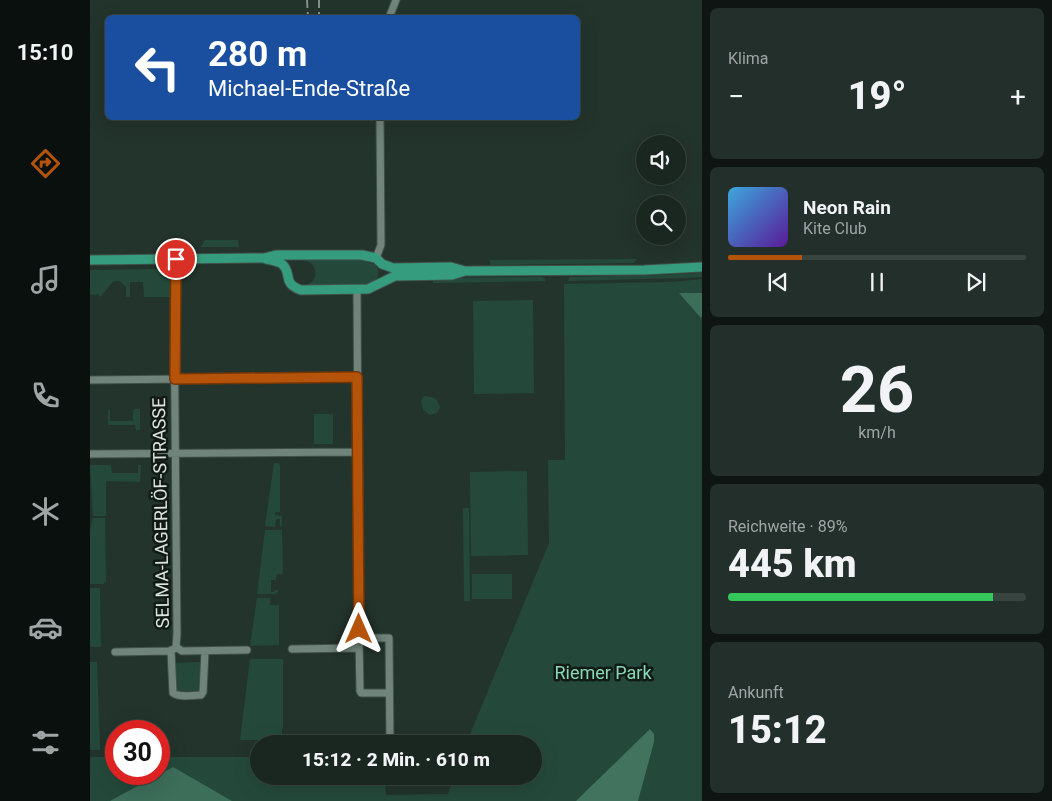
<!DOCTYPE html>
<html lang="de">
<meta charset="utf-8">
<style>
body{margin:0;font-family:Roboto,sans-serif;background:#232f2a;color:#f1f3f6;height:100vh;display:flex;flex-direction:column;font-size:19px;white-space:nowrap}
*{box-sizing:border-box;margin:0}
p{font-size:16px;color:#9fa5a5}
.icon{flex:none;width:28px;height:28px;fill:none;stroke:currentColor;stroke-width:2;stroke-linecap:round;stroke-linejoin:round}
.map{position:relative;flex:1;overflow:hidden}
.panel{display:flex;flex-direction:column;gap:8px;padding:8px;background:#0e1512;width:350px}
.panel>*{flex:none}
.hud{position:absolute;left:15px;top:15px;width:475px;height:105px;border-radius:8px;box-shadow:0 5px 20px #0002,0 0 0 1px #38443f;background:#1a4fa0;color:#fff;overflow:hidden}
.fabs{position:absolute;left:546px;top:135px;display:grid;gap:10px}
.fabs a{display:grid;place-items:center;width:50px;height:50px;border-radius:50%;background:#1a2721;box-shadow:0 5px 20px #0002,0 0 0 1px #38443f;font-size:25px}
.speed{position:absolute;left:15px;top:720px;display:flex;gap:10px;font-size:25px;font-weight:700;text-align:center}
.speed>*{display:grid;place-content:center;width:65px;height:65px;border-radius:50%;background:#1a2721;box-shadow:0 5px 20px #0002,0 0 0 1px #38443f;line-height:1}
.speed .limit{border:8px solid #d22;background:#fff;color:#111}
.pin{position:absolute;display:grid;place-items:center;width:42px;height:42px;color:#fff;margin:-21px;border:2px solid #fff;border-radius:50%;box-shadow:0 1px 5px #0007}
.me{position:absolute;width:55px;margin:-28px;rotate:0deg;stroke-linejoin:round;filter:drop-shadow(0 0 4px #0008)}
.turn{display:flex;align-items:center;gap:18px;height:105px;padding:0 20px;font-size:22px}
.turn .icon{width:65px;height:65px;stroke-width:2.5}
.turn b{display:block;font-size:35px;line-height:42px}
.big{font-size:38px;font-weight:800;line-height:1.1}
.panel .card{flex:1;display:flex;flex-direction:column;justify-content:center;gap:8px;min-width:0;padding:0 18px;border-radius:8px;background:#232f2a}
.panel .dial{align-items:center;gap:0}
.dial b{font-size:65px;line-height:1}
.song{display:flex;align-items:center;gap:15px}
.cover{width:60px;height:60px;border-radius:8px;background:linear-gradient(135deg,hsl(200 70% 55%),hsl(270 70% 35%))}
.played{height:5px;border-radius:2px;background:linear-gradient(90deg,#b45309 25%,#38443f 25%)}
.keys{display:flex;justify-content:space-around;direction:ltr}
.heat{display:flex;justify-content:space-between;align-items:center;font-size:28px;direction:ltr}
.charge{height:8px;border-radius:4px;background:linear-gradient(90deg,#34c759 89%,#38443f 0)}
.trip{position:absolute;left:160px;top:735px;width:292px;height:50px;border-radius:25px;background:#1a2721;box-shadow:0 5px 20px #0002,0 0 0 1px #38443f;font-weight:800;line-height:50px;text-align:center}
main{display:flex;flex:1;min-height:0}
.dock{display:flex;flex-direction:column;width:90px;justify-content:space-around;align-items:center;background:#0a100d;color:#9fa5a5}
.dock .icon{width:35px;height:35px}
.dock .active{color:#b45309}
.dock b{font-size:22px;color:#f1f3f6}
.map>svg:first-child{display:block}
</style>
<main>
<nav class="dock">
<b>15:10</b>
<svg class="icon active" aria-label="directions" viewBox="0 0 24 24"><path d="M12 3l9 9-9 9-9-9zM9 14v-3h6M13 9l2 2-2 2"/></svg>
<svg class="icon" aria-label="music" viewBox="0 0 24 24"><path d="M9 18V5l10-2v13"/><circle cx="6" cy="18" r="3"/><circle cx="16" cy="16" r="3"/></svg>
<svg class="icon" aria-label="phone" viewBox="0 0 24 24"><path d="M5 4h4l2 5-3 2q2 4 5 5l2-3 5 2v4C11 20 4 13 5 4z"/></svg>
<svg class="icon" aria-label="climate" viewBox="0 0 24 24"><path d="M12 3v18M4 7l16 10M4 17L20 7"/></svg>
<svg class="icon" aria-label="car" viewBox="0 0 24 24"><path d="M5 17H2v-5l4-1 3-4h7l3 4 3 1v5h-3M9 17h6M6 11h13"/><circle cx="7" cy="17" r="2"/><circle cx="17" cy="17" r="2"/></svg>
<svg class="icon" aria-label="filters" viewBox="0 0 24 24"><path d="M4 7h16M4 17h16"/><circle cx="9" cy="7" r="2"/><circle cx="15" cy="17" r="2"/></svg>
</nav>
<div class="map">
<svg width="612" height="801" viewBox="0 0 612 801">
<rect width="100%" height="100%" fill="#23342c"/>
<!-- green -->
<path fill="#24493a" d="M115 240H148L149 247H111Z
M547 259 544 263 401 265 399 260Z
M215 260H278L286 265C291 274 288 280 280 285L215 286 223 281C229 271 224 264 215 260Z
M76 269 80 270 81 297H54L53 282H40V297H36V287C22 270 19 292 9 297V294L0 295V270Z
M612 273V277L597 278 478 281 480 277 572 275Z
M452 277 455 279V281L343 283V278Z
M612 279V801H0V757H26V774H69V757H169V776H295L296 795 358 794 364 776H444V744H376L459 543 458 460H475L474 284 582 282Z
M443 300 444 393 384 394 383 301Z
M334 396 342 397 347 400 350 407 347 413 340 415 333 410 331 400Z
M46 409H50V430H46L45 425H18V410H20V421H43V410Z
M224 414H243V444H224Z
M184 463H189L190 467V512H185V515L192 516V525L190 527V519H186L185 527 175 526Z
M0 465H21L22 473H48V465H51L50 482 16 481V516H3Z
M437 471 438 555 381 556 380 472Z
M373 508H379L380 601H374Z
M3 518H15L16 582H14V584H0V530Z
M175 530H192L193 574H187L185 583V580H181V592H184L185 590H188V592L186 594H167Z
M382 574H422V599H382Z
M0 588H10L11 647H0Z
M167 598H180V605H189V645L160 646Z
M160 659H193V727L192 729V740H150Z
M0 662H7L10 750H0Z
M110 662V691H86V663Z"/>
<!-- forest -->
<path fill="#3c6e5a" d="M589 293H612V317L611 318Z
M83 767 142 801H20Z"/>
<!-- water -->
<path fill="#41735e" d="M560 729 564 734V742L548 801H486Z"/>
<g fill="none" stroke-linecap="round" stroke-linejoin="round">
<defs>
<path id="minor" d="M299 18 306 0
M286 258 291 245 290 118
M86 259 84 302 87 634 86 647
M267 290 269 638
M0 380 267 377
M0 454 268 452
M86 647 92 651 157 650
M202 649 269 648
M81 650 83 693C90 698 102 695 111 695L113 692 115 651
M25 652 79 651 84 649
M299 693H271L270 691 269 638H299L300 744"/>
<path id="major" d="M176 259C182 260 188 261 192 264 203 273 191 283 211 290L278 289 305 276 362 275 375 271
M0 260 174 258 186 255H272L286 258 292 264 303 268 361 267 375 271 554 270 612 267"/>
</defs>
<!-- minor casing -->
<use href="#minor" stroke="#41504a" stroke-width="9"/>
<!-- major casing -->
<use href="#major" stroke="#41504a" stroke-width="11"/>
<!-- minor -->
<use href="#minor" stroke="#70847b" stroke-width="7"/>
<!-- major -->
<use href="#major" stroke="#359c7d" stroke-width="9"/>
<!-- rail -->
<path stroke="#83908a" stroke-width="2" stroke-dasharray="8 4" stroke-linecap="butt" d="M217 0 218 18
M229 0V18"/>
</g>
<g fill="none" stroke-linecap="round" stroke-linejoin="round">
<defs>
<path id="route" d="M86 259 85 379 267 377 269 629"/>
</defs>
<!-- route casing -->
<use href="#route" stroke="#753606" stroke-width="12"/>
<!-- route -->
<use href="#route" stroke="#b45309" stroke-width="9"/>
</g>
<g text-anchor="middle" stroke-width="5" stroke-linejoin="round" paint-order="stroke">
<!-- street labels -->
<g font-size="18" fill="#dae4df" stroke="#121a16">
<text transform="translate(71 513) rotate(-91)" y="6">SELMA-LAGERLÖF-STRASSE</text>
</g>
<!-- park labels -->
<g font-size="18" fill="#87d8b6" stroke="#121a16">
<text x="513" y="679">Riemer Park</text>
</g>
</g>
</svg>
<div class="fabs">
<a><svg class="icon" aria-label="sound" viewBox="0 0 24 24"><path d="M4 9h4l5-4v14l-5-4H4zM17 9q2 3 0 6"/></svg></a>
<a><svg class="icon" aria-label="search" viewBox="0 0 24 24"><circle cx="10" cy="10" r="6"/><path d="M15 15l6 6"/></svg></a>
</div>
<div class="speed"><div class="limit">30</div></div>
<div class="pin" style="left:86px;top:259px;background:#d93025"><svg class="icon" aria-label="arrive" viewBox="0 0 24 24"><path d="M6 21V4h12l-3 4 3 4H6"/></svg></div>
<svg class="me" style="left:269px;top:629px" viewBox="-20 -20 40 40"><path d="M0-17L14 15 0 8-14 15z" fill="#b45309" stroke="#fff" stroke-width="4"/></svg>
<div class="trip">15:12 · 2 Min. · 610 m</div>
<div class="hud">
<div class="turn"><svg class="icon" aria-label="left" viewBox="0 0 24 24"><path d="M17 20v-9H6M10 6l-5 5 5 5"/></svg><div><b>280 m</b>Michael-Ende-Straße</div></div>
</div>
</div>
<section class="panel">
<div class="card"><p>Klima</p>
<div class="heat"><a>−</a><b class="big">19°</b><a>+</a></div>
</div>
<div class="card">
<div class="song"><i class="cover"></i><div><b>Neon Rain</b><p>Kite Club</p></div></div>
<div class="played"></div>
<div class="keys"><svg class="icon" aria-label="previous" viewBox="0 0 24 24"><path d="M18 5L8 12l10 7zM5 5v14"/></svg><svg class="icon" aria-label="pause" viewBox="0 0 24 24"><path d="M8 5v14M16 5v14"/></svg><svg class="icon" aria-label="next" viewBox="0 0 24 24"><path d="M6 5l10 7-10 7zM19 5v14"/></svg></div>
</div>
<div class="card dial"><b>26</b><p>km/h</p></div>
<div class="card"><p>Reichweite · 89%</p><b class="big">445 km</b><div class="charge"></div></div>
<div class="card"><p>Ankunft</p><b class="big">15:12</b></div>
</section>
</main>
